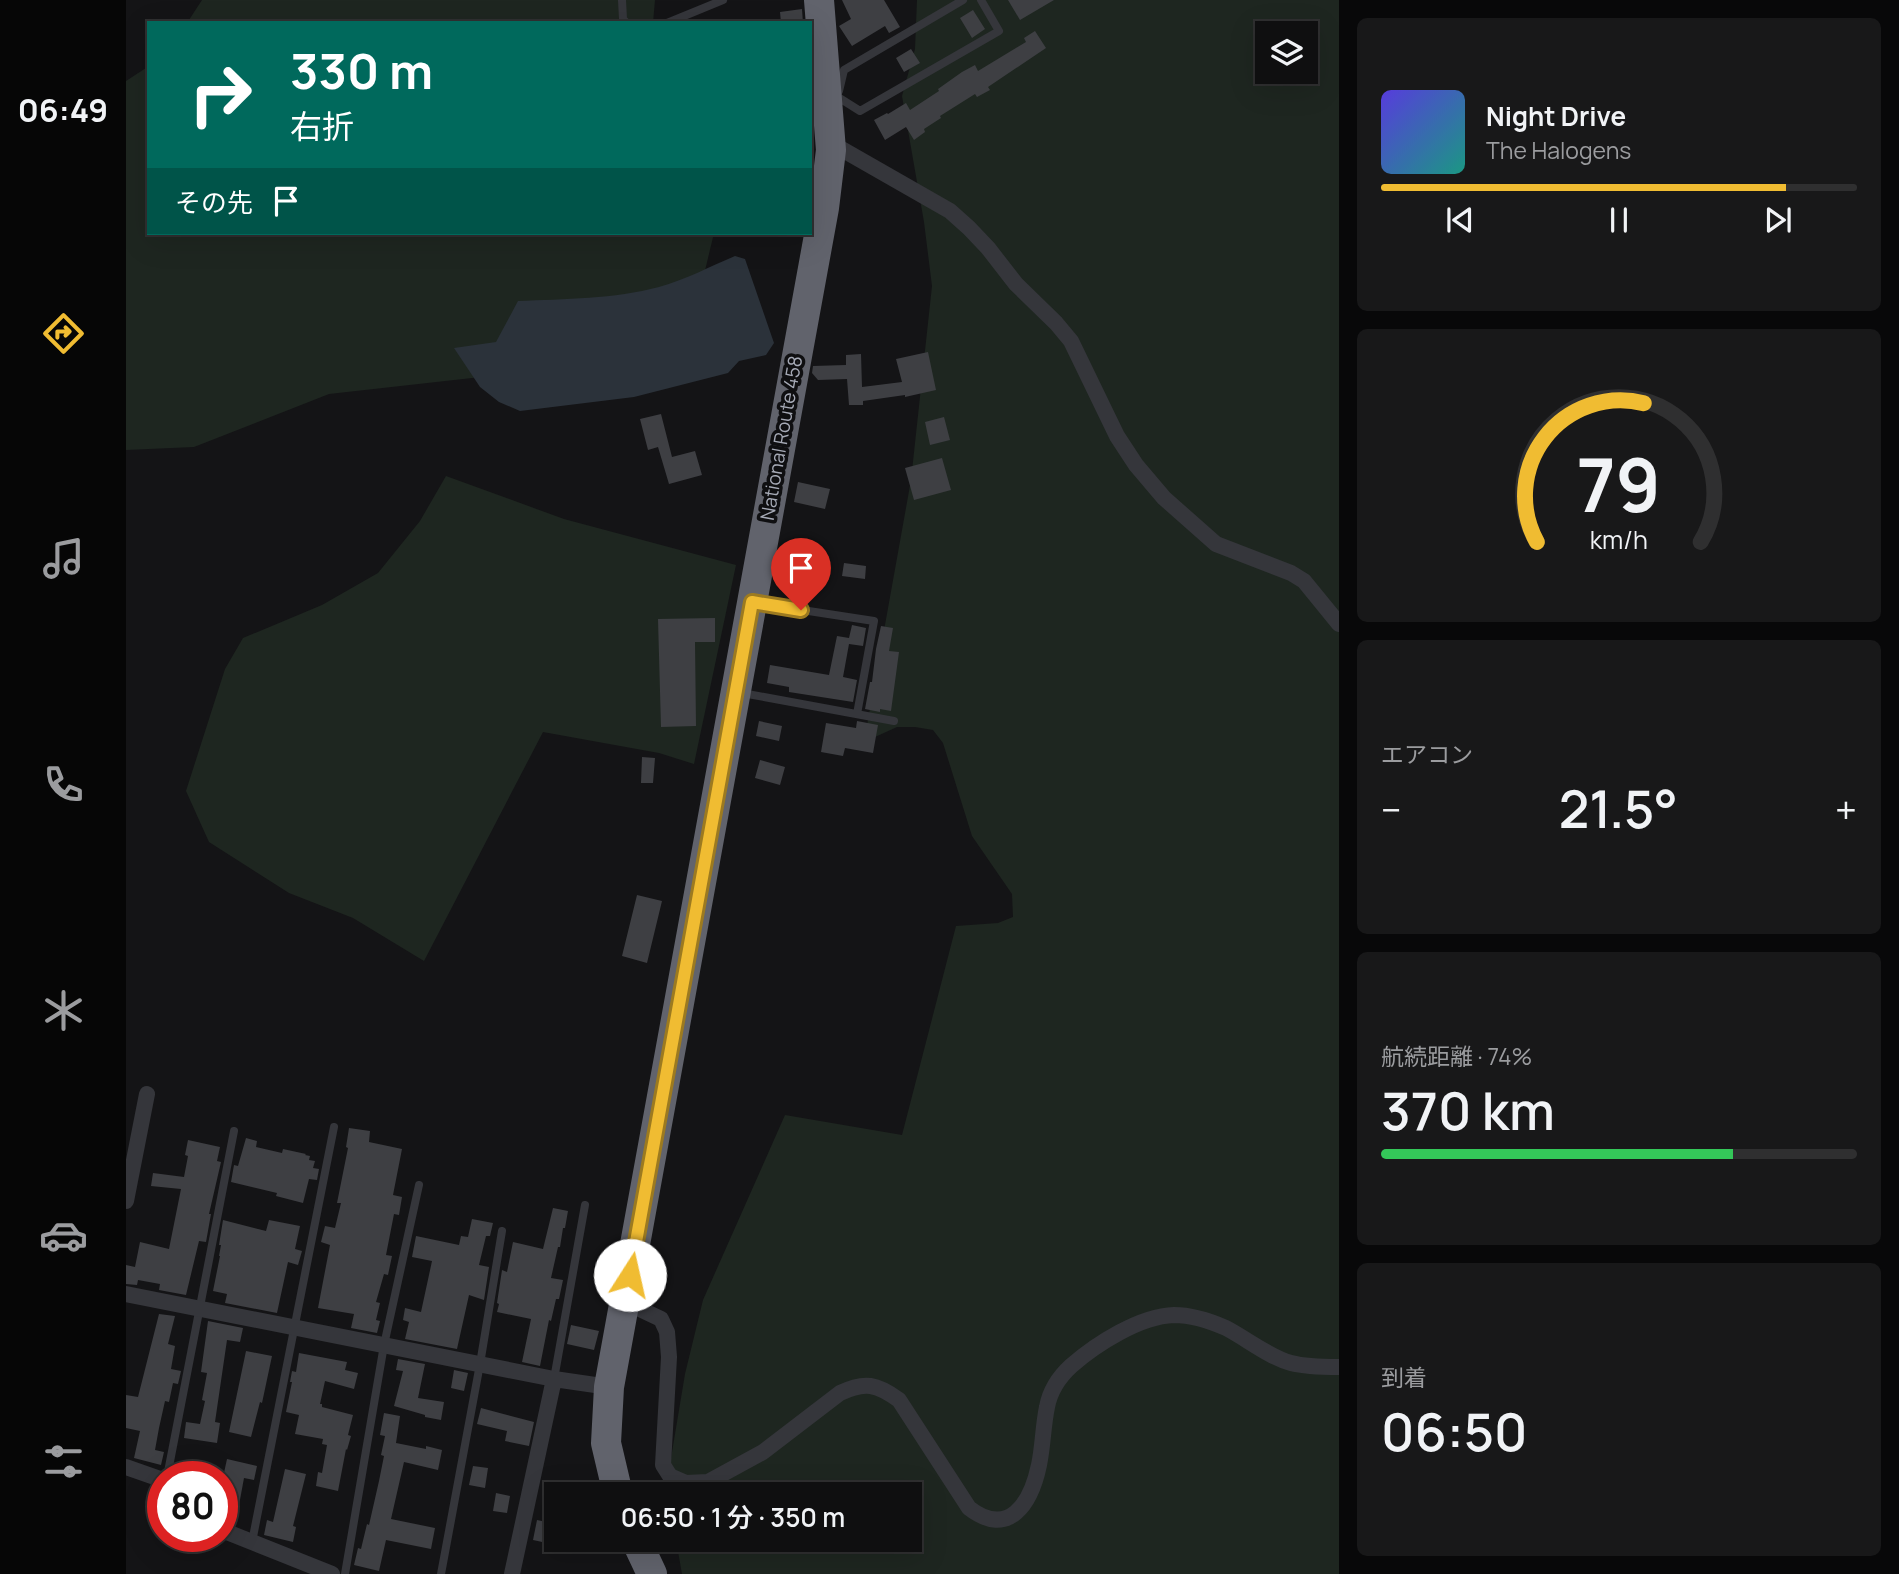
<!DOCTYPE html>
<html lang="ja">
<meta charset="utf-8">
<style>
body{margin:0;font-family:Manrope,"Noto Sans JP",sans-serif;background:#181819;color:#f1f3f6;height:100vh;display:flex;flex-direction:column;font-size:26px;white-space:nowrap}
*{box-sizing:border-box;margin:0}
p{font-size:23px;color:#9b9c9f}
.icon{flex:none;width:38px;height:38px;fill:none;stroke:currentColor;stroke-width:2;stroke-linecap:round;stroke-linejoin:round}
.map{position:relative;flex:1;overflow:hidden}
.details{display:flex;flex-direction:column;gap:18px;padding:18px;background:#080809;width:560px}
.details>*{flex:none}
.top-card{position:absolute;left:21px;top:21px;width:665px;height:214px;border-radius:0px;box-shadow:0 7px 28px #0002,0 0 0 2px #2f2f30;background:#00695c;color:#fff;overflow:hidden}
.tools{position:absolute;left:1129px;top:21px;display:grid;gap:14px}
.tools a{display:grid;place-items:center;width:63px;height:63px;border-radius:0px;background:#0f0f10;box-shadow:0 7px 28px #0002,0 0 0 2px #2f2f30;font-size:35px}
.speed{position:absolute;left:21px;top:1461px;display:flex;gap:14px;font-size:35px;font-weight:700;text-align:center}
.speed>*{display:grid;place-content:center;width:91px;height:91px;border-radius:50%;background:#0f0f10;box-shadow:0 7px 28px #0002,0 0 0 2px #2f2f30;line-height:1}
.speed .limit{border:10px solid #d22;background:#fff;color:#111}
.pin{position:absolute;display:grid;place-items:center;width:60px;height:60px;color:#fff;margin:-72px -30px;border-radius:50% 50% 50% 0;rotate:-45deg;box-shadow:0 0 7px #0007}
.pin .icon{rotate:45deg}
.me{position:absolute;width:77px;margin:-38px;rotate:10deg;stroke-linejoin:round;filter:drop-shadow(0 0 5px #0008)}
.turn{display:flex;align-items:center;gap:24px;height:147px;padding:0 28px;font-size:32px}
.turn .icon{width:91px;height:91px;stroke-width:2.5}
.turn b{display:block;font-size:49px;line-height:60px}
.then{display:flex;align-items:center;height:66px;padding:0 28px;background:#0003;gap:14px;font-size:26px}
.big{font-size:52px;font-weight:600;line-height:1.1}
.details .tile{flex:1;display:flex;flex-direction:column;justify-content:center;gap:10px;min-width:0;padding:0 24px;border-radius:10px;background:#181819}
.details .dial{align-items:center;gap:0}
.dial svg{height:182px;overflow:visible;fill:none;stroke:#2f2f30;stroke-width:7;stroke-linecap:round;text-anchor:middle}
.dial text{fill:#f1f3f6;stroke:none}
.song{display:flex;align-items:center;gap:21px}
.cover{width:84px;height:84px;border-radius:10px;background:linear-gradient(135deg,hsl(250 70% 55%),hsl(170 70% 35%))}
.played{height:7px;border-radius:4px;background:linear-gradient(90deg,#f0bc32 85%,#2f2f30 85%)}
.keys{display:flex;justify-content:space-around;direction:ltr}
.heat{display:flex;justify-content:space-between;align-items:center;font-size:38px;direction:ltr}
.charge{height:10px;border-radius:5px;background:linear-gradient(90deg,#34c759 74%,#2f2f30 0)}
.trip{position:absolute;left:418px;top:1482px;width:378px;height:70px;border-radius:0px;background:#0f0f10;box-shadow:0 7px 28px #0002,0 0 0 2px #2f2f30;font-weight:600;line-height:70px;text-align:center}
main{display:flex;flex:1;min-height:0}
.tabs{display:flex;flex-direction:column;width:126px;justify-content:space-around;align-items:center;background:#060606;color:#9b9c9f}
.tabs .icon{width:49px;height:49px}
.tabs .selected{color:#f0bc32}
.tabs b{font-size:32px;color:#f1f3f6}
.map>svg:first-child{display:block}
</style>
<main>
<nav class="tabs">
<b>06:49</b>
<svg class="icon selected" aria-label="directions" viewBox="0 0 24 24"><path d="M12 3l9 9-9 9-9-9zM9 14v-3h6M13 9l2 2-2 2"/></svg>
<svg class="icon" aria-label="music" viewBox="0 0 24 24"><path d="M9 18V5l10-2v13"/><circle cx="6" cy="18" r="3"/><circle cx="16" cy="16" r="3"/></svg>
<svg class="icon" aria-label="phone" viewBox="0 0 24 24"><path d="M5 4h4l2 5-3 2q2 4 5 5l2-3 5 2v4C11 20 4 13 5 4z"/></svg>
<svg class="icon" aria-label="climate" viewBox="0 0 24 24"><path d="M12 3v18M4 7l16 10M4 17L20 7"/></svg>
<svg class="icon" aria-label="car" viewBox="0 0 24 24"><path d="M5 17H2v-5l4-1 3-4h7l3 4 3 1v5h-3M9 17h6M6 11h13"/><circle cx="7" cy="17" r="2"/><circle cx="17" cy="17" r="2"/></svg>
<svg class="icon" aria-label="filters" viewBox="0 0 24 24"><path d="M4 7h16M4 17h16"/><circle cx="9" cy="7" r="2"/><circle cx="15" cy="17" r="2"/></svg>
</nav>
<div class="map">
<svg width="1213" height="1574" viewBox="0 0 1213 1574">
<rect width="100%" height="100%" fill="#141416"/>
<!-- green -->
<path fill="#1e2620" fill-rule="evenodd" d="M76 0H529L527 23H61Z
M791 0H1213V1574H556L550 1540H784V1494H541L540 1488 559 1374 577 1300 659 1115 776 1135 830 926 872 923 887 917 886 894 846 836 817 743 807 730 789 727H771L738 742 785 480 806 286 798 222 776 96 789 49ZM1141 33H1180V72H1141Z
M23 66V233H588L559 354 203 394 68 447 0 450V81Z
M320 476 438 519 610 565 568 764 533 753 417 732 298 961 227 918 163 893 83 842 60 791 99 669 117 638 196 605 252 573 294 521Z"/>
<!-- water -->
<path fill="#2b323a" d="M609 256 619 259 648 343 640 355 613 361 602 373 508 397 394 411 373 402 354 387 328 348 370 342 392 301C439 299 488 299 533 287 559 280 585 266 609 256Z"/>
<!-- building -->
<path fill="#3e3f43" d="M716 0H758L774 27 763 33 759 26 726 46 713 26 725 19Z
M882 0H928L894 20Z
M676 9 677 23H655L654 12Z
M847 10 859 29 846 38 834 18Z
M909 31 920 48 862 87 864 90 851 97 849 94 814 116 815 118 798 129 799 132 788 140 780 127 759 140 748 120 761 113 762 114 780 103 784 110 813 91 812 89 836 72 849 65 852 71 900 42 898 38Z
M785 49 794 63 778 72 770 58Z
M802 352 810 390 779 397V395L737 401V405H723L721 379 692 380 686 373 687 366 720 365V355L735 354 736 387 776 382 770 359Z
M535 414 546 457 569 451 576 475 543 484 532 447 522 450 514 419Z
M818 417 824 440 804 445 799 422Z
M816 458 825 490 788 500 779 468Z
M672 482 704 489 699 509 668 502Z
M655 549 699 556 697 568 684 566 683 571 652 568Z
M718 563 740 566 739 579 716 576Z
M589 618V642H569L570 726 535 727 532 619Z
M726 625 740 628 737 646 723 644 717 677 731 680 727 702 663 692V687L641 683 644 665 703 675 711 636 723 638Z
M755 626 767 628 763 651 773 652 765 711 754 709V712L739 709 744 682H746L750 649Z
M633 721 656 726 653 741 630 736Z
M731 721 752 725 747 753 719 748 717 756 695 752 700 723 730 728Z
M516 757 529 758 527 783H515Z
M634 760 659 767 654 785 629 778Z
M511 895 536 901 521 963 496 956Z
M223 1128 244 1131 243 1142 276 1149 267 1195 276 1197 273 1215 268 1214 260 1255 266 1256 262 1275 258 1274 250 1302 254 1303 250 1320 254 1321 251 1333 225 1328 228 1314 192 1308 204 1245 195 1242 199 1226 209 1228 215 1203H211L222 1148 220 1147Z
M120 1138 131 1141 130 1147 156 1153 157 1149 180 1154 179 1155 184 1156 183 1160 189 1161 187 1168 193 1169 191 1180 183 1179 177 1203 150 1196 151 1193 105 1182 108 1165 112 1166Z
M62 1140 94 1147 91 1161 95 1162 83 1214H85L80 1242 73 1241 60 1295 33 1290 34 1284 12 1280 11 1285 0 1284V1265L9 1267 14 1242 43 1249 55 1189 25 1186 27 1173 58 1177 62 1156 59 1155Z
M427 1208 442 1211 439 1228H437L434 1247H432L425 1278 437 1280 433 1299H430L425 1321 423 1320 414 1366 396 1362 405 1319 371 1312 373 1304 371 1303 376 1270 381 1272 387 1242 417 1249Z
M346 1219 367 1223 364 1236H360L353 1265 363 1267 358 1300 343 1295 331 1349 279 1339 283 1322 277 1320 279 1308 295 1312 306 1261 286 1257 290 1236 333 1245 335 1236 342 1237Z
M97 1220 140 1231 143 1220 174 1226 169 1249 176 1251 172 1265 162 1262 151 1313 99 1303 101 1294 87 1291 94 1256H93L95 1245H93Z
M33 1314 49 1316 42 1344 49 1346 45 1369 55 1371 52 1384 47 1383 43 1402 39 1401 33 1428 29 1450 38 1452 35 1465 8 1458 14 1431 0 1428V1395L12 1397Z
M82 1321 117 1328 114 1342 101 1340 89 1422 94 1423 91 1443 58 1438 60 1422 74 1424 79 1401 76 1400 81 1373 75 1372Z
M445 1325 473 1331 468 1350 441 1344Z
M120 1351 146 1356 136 1403 134 1402 125 1437 103 1432Z
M173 1353 221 1362 219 1370 232 1373 228 1389 199 1381 194 1404H196V1407L227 1415 222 1435 225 1436 221 1450 220 1449 212 1491 190 1486 192 1472 196 1473 201 1445 196 1444 197 1439 169 1434 173 1415 160 1412 166 1382H164L166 1371 170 1372Z
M272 1359 299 1364 292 1398 318 1402 315 1420 299 1417V1415L268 1406 277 1371 270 1370Z
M328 1370 342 1373 338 1391 325 1388Z
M355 1408 408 1422 403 1446 379 1441 381 1431 351 1424Z
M258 1413 274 1416 270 1443 300 1449V1446L316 1450 312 1470 278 1462 265 1519 309 1528 305 1549 260 1540 253 1571 228 1565 232 1548 235 1549 241 1524 243 1525 253 1481 258 1456 255 1455 259 1436 254 1435Z
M101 1459 131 1466 128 1480 118 1478 111 1516H109V1520L96 1517V1482Z
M347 1466 362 1468 359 1488 343 1485Z
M159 1469 180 1474 167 1526 170 1527 167 1542 138 1535 141 1520 147 1522Z
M370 1493 384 1496 381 1513 367 1511Z
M411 1520 430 1524V1545L407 1540Z"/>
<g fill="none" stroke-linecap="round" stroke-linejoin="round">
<!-- lane -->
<path stroke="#35363b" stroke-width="8" d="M496 0 497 19 501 23
M541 23 597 0
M713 91 718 70 837 0
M707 94 734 111 873 31 855 0
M630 603 748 621 731 714
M616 693 768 721
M428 1379 459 1205
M41 1477 108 1131
M126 1542 208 1127
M219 1574 258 1345 293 1185
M315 1574 354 1364 376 1231"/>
<!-- street -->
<path stroke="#35363b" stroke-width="16" d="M705 143 824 211 843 228 862 248 890 284 930 323 945 341 991 436 1010 465 1038 498 1090 544 1165 573 1178 581 1213 624
M0 1201 21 1094
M0 1294 428 1379 483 1387
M499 1302 535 1319 541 1332 543 1357 537 1465 544 1476 560 1483 582 1482 637 1452 714 1393C739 1381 751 1384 773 1400L843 1508C883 1539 905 1503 913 1465 917 1446 917 1426 921 1407 924 1391 933 1377 945 1366 970 1344 1014 1316 1048 1315 1066 1315 1084 1321 1100 1328 1121 1339 1143 1357 1165 1363 1180 1367 1198 1367 1213 1367
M0 1467 37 1480
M96 1530 206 1574
M386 1574 428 1379"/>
<!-- highway -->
<path stroke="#61636c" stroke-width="30" d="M492 1494 480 1443 483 1387 698 208 705 150 693 0
M510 1540 526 1574"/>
</g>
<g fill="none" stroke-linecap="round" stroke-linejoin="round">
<defs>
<path id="route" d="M504 1275 626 602 675 610"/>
</defs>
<!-- route casing -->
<use href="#route" stroke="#9c7a20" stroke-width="18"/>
<!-- route -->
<use href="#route" stroke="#f0bc32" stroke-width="12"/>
</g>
<g text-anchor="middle" stroke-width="7" stroke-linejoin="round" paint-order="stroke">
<!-- street labels -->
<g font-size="19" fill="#a6aab6" stroke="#0f0f11">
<text transform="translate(655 438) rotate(-80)" y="7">National Route 458</text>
</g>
</g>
</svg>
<div class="tools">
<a><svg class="icon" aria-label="layers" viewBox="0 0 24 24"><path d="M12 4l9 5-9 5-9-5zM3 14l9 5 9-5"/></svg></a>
</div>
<div class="speed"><div class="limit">80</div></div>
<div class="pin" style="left:675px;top:610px;background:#d93025"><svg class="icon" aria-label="arrive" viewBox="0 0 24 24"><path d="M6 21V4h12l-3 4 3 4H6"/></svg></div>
<svg class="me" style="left:504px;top:1275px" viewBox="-20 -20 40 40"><circle r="19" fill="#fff"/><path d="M0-13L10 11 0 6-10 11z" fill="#f0bc32"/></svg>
<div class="trip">06:50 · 1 分 · 350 m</div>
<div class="top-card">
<div class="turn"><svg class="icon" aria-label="right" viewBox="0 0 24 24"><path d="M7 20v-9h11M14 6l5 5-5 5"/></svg><div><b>330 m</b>右折</div></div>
<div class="then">その先<svg class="icon" aria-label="arrive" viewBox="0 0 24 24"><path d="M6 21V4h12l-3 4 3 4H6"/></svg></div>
</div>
</div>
<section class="details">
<div class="tile">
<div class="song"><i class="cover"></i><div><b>Night Drive</b><p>The Halogens</p></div></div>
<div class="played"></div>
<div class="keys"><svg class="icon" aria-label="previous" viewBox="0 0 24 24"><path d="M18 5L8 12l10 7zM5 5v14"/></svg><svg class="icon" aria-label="pause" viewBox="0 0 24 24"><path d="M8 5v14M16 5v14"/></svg><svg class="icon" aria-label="next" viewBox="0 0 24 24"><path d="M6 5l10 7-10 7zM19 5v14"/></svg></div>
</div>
<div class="tile dial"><svg viewBox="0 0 100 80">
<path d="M14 69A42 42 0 1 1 86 69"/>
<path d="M14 69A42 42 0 0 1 61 8" stroke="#f0bc32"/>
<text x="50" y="56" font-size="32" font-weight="700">79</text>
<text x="50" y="72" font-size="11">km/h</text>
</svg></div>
<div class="tile"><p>エアコン</p>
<div class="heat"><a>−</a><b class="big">21.5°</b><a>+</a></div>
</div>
<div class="tile"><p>航続距離 · 74%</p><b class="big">370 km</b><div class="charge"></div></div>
<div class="tile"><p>到着</p><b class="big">06:50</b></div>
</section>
</main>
